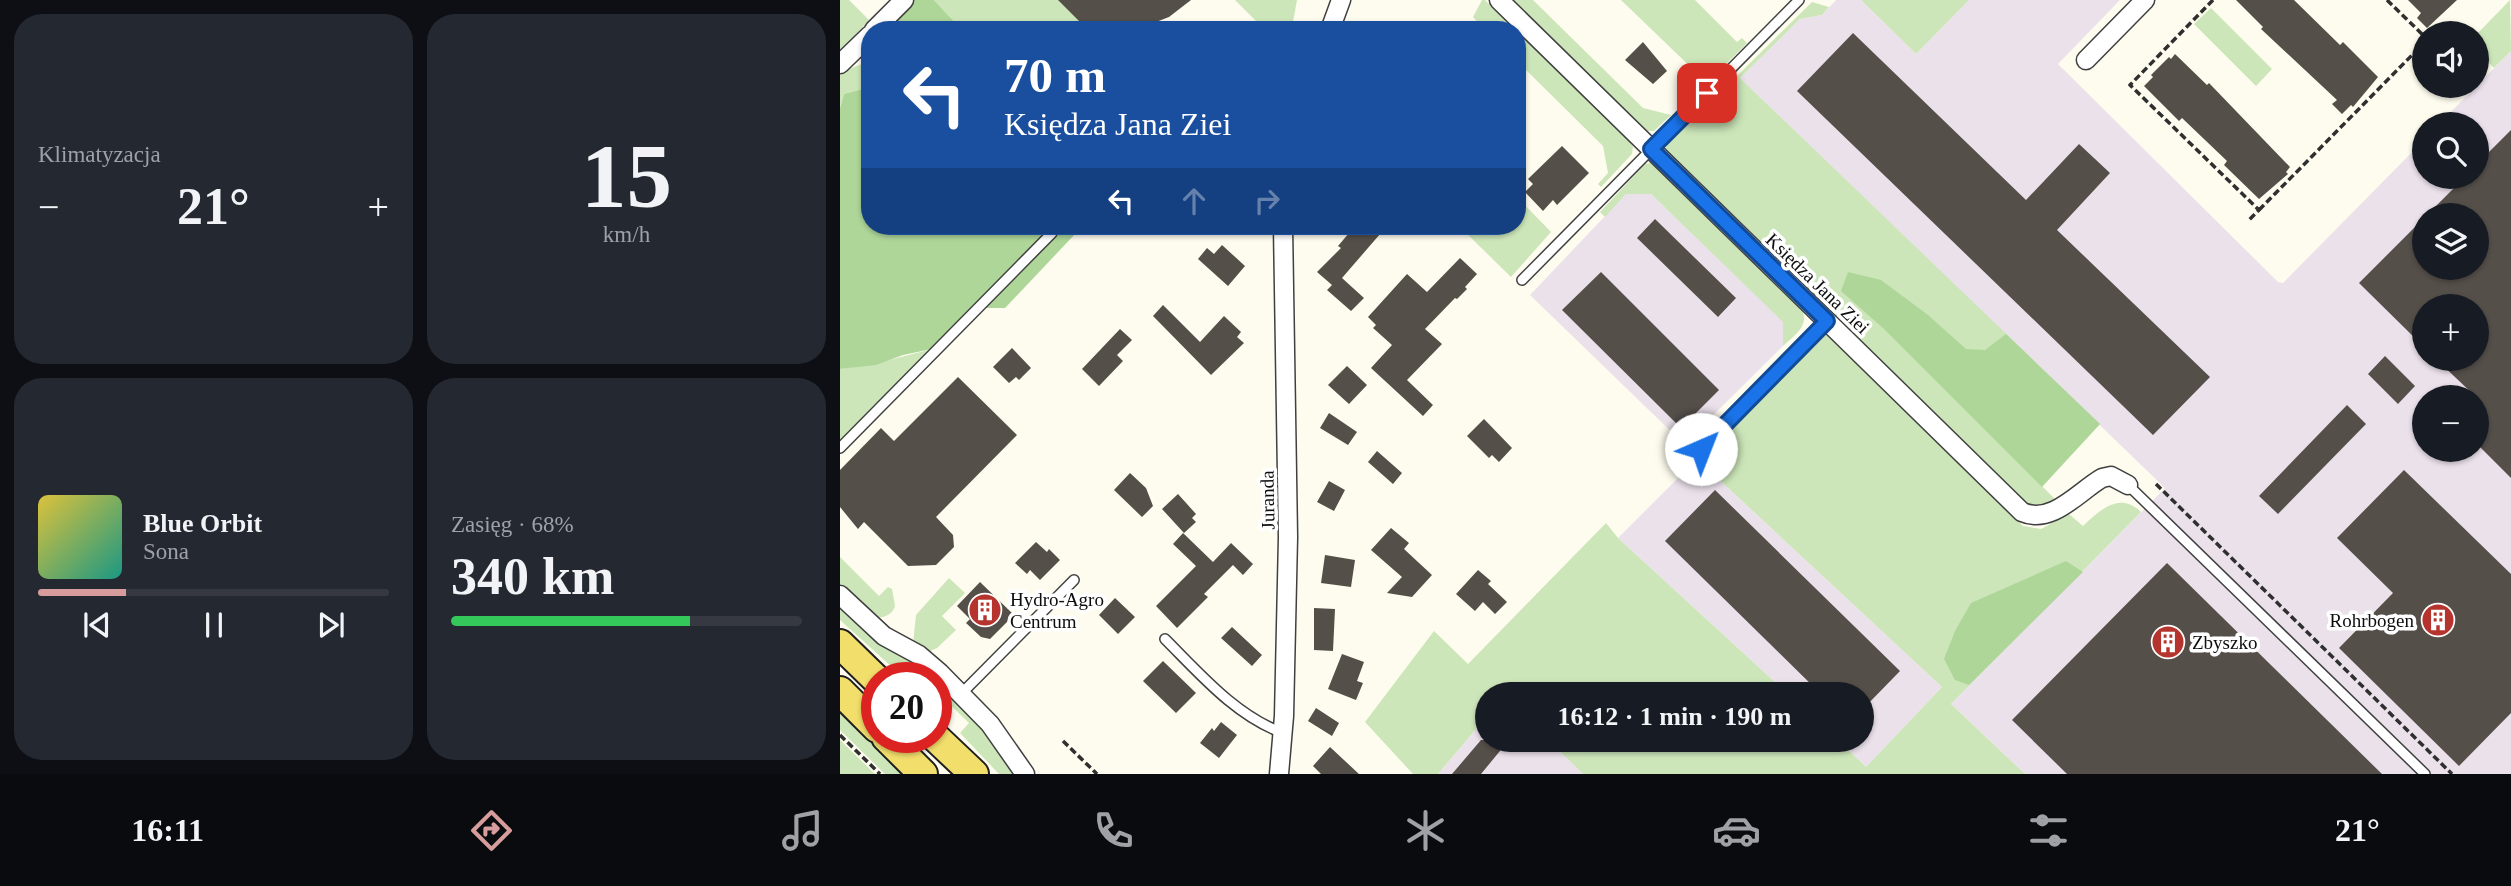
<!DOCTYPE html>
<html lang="pl">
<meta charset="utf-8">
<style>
body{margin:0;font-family:Georgia,serif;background:#242831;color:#f1f3f6;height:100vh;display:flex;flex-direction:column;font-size:26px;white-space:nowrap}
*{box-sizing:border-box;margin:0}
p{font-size:23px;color:#9ea1a6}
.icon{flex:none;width:38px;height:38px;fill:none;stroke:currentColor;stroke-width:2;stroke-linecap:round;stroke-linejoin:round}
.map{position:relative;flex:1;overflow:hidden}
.sheet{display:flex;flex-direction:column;gap:14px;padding:14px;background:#0d0f14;width:840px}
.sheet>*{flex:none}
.banner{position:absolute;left:21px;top:21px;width:665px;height:214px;border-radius:28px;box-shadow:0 2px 5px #0004;background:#1a4fa0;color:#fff;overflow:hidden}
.fabs{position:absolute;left:1572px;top:21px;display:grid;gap:14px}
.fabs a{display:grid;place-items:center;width:77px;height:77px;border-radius:50%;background:#171b24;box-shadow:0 2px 5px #0004;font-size:35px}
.speed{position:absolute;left:21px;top:662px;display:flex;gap:14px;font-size:35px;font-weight:700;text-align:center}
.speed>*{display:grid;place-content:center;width:91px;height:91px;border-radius:50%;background:#171b24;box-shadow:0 2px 5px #0004;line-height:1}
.speed .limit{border:10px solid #d22;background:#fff;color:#111}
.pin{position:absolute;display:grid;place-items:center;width:60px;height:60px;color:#fff;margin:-30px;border-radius:14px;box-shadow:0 4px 10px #0006}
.me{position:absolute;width:77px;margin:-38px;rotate:44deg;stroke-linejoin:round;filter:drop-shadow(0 0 5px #0008)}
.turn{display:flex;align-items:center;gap:24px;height:147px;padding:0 28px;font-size:32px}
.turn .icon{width:91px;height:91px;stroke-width:2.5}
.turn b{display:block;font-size:49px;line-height:60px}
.lanes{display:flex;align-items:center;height:66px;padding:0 28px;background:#0003;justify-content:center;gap:35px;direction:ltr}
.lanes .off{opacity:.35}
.big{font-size:52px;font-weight:700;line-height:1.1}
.sheet .widget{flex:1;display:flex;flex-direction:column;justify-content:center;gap:10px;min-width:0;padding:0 24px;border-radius:28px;background:#242831}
.sheet .dial{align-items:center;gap:0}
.dial b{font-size:91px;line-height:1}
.song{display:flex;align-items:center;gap:21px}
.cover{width:84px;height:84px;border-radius:10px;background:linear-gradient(135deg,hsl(50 70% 55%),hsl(170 70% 35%))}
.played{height:7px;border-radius:4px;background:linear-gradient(90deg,#d69d9c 25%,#363941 25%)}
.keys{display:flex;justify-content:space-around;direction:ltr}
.heat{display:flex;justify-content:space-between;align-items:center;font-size:38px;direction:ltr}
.charge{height:10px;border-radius:5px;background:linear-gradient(90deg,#34c759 68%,#363941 0)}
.sheet .tiles{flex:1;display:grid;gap:14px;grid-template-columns:repeat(2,1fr)}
.trip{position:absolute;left:635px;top:682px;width:399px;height:70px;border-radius:35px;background:#171b24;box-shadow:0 2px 5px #0004;font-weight:700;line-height:70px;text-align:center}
.dock{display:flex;height:112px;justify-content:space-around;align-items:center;background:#090b0e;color:#9ea1a6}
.dock .icon{width:49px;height:49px}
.dock .active{color:#d69d9c}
.dock b{font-size:32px;color:#f1f3f6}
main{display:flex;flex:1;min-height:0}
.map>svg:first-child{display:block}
</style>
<main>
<section class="sheet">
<div class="tiles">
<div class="widget"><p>Klimatyzacja</p>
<div class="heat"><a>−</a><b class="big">21°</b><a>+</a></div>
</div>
<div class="widget dial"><b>15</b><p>km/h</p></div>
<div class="widget">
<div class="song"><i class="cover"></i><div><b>Blue Orbit</b><p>Sona</p></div></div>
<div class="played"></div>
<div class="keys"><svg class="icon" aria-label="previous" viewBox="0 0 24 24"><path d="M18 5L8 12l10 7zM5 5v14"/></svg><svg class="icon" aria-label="pause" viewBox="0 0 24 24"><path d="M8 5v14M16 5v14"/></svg><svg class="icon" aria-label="next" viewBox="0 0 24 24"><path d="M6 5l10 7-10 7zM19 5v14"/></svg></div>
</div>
<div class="widget"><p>Zasięg · 68%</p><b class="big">340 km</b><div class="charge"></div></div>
</div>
</section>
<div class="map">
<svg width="1671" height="774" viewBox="0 0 1671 774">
<rect width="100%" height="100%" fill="#fefcee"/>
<!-- industrial -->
<path fill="#ebe1eb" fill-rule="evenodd" d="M996 0H1021L1076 54 1129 0H1280L1218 64 1438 282 1443 283 1584 140V177H1636V124H1599L1671 51V774H1185L1111 704 1325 488 900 78 960 19 982 15ZM1584 215H1636V268H1584ZM1584 306H1636V359H1584ZM1584 397H1636V450H1584Z
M786 194H811L944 322 943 346 844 444 690 295Z
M857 459 1102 687 1026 767 998 740H1022V695H949L778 538Z
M647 716 648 740H708L743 774H598Z"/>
<!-- green -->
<path fill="#cce6b9" d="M0 0H9L29 20 0 52Z
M94 0H224L254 30H122Z
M395 0H457L453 22 455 30H425Z
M642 0H645L675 30H645L633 17Z
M671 0H693L803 108 831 115 814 131H804Z
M781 0H855L897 42 902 38 907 43 855 95 849 90 861 77Z
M1021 0H1129L1076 54Z
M1670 0 1671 51 1654 68 1636 50V35Z
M972 2 989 7 982 15 960 19 900 78 1260 424 1202 486 1215 499C1205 507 1195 508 1184 502L825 151 827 145Z
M1371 8 1432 69 1416 86 1354 24Z
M677 32 788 139 793 147 792 154 761 187 758 184 768 173 763 146 677 61Z
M27 62H30V87L4 94 0 107V75L6 70Z
M814 162 961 308C971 325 955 335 943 346V322L811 194H786L765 217 760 212 805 164Z
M677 197 711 232 671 277 619 226H677Z
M985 333 1183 526 1201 529 1229 514 1243 526C1260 510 1280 491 1301 512L1111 704 1185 774H743L708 740H998L1026 767 1102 687 857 459Z
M101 347 0 443V369C36 365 66 355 101 347Z
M766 523 778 538 949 695H648L647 716 598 774H573L525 722 594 631 628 664Z
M0 557 39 596 48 587 52 589 55 606C52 615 43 619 34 617L0 584Z
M109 578 125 593 102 616 116 630 97 648 88 652 73 644 76 615Z
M0 605 94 677H82L79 674 75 677H63L0 620Z
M96 680 139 722 174 774H159L120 733 129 723 96 691Z
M0 711 65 774H45L0 730Z
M0 740 35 774H0Z"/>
<!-- forest -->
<path fill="#aed699" d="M71 0H94L122 30H44Z
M30 87V226H230L237 232 165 308H144L101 347 63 355 36 365 0 369V108L4 94Z
M1008 272 1041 280 1088 315 1126 349 1145 350 1166 334 1260 424 1202 487 1043 328 1001 291Z
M1226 561 1243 572 1129 685 1115 680 1104 659 1115 631 1131 603Z"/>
<!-- building -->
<path fill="#554f4a" d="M218 0H351L329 17 316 22 308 30H248Z
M1396 0H1454L1500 45 1503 42 1538 77 1513 107 1511 105 1502 114 1492 104 1497 100 1421 29 1423 27Z
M1568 0H1617L1587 28 1577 18 1581 13Z
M1013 33 1186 200 1239 144 1270 173 1217 230 1370 377 1313 435 957 91Z
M803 42 827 71 813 84 785 60Z
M1335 54 1367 85 1369 83 1450 167 1446 172 1448 174 1419 199 1384 165 1387 161 1342 118 1339 121 1304 86 1313 77 1311 75 1329 57 1331 59Z
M1671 130V478L1636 443V397L1596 359H1636V306H1584V347L1519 283 1584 218V268H1636V215H1587L1625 177H1636V165Z
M722 146 749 173 717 205 713 200 703 211 685 192 693 184 688 179Z
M815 219 896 298 878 317 797 238Z
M515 226H547L502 278 524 298 511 311 487 290 492 285 477 272 501 248 498 246Z
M382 245 405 266 388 286 358 259 367 248 374 254Z
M620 258 637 274 625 287 627 289 617 299 615 298 585 329 602 344 567 380 593 405 583 416 531 368 552 345 533 328 536 325 528 317 567 274 587 292Z
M761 272 879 390 841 428 722 310Z
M323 305 360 342 384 316 401 332 397 337 404 343 371 375 313 316Z
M280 329 292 340 277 355 283 361 259 386 242 369Z
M172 348 191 368 179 380 176 377 169 383 153 367Z
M1545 356 1575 386 1558 404 1528 374Z
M507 366 527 385 509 404 488 385Z
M118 377 177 435 96 517 113 535 114 547 96 565 68 566 24 522 18 529 0 507V470L41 428 54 441Z
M1507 405 1526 424 1438 514 1419 496Z
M489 413 517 432 508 445 480 428Z
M644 419 672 448 659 462 652 455 649 458 627 436Z
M537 451 562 473 553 484 528 462Z
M1564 470 1671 574V713L1619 766 1499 648 1553 593 1497 538Z
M290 473 306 488 313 506 302 517 274 490Z
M489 481 505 490 494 511 477 502Z
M875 490 1060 671 1022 710V695H982L825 541Z
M338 494 356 514 352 518 356 522 344 533 322 509Z
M551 528 569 543 564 549 592 575 572 597 547 593 562 577 531 550Z
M343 533 373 562 391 543 413 564 403 575 393 565 364 594 368 597 337 628 316 606 356 566 333 544Z
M196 542 207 552 209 549 220 560 200 580 190 570 187 574 175 563Z
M485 555 515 560 511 587 481 583Z
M1327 563 1542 774H1227L1172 720Z
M638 570 651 581 648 584 667 602 655 614 643 602 635 611 616 594Z
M140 582 174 615 150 639 141 637 126 623 130 619 117 606Z
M275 598 295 617 278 634 259 615Z
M474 608 495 609 493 651 474 650Z
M392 627 422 655 412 666 381 638Z
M502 654 524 662 517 681 523 683 516 700 488 689Z
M323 661 356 693 336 713 303 681Z
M476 708 499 723 492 736 468 721Z
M381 722 397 735 379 758 360 743 372 728 374 731Z
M641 740H669L641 774H612Z
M490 747 519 774H481L473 766Z"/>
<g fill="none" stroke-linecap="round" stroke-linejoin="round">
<defs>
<path id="lane" d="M682 280 959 0
M0 448 212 233
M861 449 987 321
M1288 485 1585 774
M325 639C360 674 396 716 443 733
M121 694 234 580"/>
<path id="street" d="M659 0 1182 512C1212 525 1238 492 1262 478L1271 476 1288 485
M34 30 64 0
M490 30 501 0
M1246 60 1305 0
M0 64 30 35
M0 595 44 636 79 655 100 673 150 724 185 774
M439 774 444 716 448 537 443 226"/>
<path id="primary" d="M0 644 37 680
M0 691 37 728
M46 737 83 774
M95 737 134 774"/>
</defs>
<!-- lane casing -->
<use href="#lane" stroke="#404040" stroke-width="12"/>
<!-- street casing -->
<use href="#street" stroke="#404040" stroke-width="21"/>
<!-- primary casing -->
<use href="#primary" stroke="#1e1e1e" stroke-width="32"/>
<!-- path -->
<path stroke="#2f2f2f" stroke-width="3.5" stroke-dasharray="7 3.5" stroke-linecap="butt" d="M1373 0 1290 85 1419 210 1409 220
M1547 0 1584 36
M1419 210 1584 43
M1316 484 1612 774
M0 735 40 774
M223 741 257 774"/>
<!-- lane -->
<use href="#lane" stroke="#fff" stroke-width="9"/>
<!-- street -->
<use href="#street" stroke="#fff" stroke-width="18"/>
<!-- primary -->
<use href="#primary" stroke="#f1de6b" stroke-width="28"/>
</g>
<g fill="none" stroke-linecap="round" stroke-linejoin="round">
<defs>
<path id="route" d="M861 449 987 321 811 149 867 93"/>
</defs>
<!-- route casing -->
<use href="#route" stroke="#114b97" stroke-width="18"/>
<!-- route -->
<use href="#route" stroke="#1a73e8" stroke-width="12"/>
</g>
<!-- icons -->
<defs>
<symbol id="building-disc" viewBox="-11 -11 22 22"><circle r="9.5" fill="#b5342d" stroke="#fff"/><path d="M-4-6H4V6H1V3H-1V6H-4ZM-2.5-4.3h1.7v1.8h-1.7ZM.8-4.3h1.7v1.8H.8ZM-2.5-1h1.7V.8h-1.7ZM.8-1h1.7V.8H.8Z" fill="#fff"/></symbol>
</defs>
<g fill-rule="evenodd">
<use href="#building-disc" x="126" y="591" width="38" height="38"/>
<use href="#building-disc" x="1579" y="601" width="38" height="38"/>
<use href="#building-disc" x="1309" y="623" width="38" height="38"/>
</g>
<g text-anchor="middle" stroke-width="7" stroke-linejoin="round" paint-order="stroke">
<!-- street labels -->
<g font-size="19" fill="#0d0d0d" stroke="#fff">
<text transform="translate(978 283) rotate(44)" y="7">Księdza Jana Ziei</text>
<text transform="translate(427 500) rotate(-91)" y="7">Juranda</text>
</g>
<!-- poi labels -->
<g font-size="19" fill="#0d0d0d" stroke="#fff" text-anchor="start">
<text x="170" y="606">Hydro-Agro<tspan x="170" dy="22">Centrum</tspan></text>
<text x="1574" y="627" text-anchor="end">Rohrbogen</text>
<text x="1352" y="649">Zbyszko</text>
</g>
</g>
</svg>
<div class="fabs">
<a><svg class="icon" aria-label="sound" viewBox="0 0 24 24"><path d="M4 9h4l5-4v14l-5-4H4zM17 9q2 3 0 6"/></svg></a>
<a><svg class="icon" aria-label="search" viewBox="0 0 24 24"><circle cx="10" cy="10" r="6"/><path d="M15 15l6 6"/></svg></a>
<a><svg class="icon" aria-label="layers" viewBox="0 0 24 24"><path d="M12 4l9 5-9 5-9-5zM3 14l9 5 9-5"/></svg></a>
<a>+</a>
<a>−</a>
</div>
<div class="speed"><div class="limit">20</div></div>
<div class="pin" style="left:867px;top:93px;background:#d93025"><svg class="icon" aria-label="arrive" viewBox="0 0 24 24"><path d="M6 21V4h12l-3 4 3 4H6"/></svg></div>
<svg class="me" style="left:861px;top:449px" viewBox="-20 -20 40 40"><circle r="19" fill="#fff"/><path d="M0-13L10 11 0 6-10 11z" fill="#1a73e8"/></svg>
<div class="trip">16:12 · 1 min · 190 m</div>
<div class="banner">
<div class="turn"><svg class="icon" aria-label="left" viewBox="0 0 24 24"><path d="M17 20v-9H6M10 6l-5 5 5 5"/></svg><div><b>70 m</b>Księdza Jana Ziei</div></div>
<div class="lanes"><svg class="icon" aria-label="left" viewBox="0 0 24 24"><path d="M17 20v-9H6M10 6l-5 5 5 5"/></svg><svg class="icon off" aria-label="ahead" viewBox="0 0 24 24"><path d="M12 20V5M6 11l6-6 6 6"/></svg><svg class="icon off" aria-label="right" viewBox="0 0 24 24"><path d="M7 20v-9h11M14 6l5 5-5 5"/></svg></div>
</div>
</div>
</main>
<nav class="dock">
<b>16:11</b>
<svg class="icon active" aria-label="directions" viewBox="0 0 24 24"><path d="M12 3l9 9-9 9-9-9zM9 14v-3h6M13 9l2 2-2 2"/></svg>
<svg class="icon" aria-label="music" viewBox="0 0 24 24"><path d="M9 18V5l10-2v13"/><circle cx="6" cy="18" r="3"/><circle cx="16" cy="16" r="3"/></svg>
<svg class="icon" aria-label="phone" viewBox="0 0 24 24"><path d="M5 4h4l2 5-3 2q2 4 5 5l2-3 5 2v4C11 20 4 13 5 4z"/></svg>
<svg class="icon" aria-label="climate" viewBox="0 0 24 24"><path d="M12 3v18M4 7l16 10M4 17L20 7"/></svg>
<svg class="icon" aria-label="car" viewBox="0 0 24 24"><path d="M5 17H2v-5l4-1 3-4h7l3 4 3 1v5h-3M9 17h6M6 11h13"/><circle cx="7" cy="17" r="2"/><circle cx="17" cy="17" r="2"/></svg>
<svg class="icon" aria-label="filters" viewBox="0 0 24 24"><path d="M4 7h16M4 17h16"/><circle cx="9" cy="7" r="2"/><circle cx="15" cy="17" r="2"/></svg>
<b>21°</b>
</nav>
